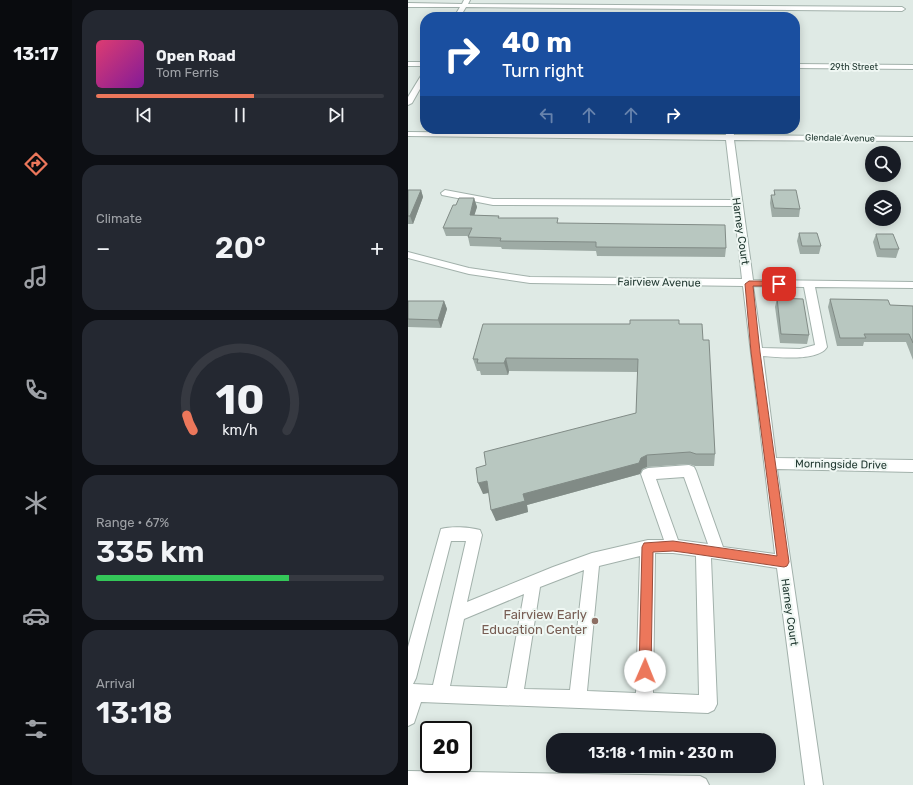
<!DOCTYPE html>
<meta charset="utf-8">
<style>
body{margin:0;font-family:Rubik,sans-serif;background:#242831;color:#f1f3f6;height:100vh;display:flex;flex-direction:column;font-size:15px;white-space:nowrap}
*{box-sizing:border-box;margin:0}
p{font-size:13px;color:#9ea1a6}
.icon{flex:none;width:22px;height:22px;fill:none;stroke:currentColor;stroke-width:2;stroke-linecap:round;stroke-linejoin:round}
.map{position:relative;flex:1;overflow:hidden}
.sheet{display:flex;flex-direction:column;gap:10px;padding:10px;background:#0d0f14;width:336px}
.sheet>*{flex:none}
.banner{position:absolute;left:12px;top:12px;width:380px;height:122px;border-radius:16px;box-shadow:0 2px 10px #0003;background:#1a4fa0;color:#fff;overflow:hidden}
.buttons{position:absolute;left:457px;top:146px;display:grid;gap:8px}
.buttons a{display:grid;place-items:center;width:36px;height:36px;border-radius:50%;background:#171b24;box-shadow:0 2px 10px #0003;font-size:20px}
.speed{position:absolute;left:12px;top:721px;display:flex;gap:8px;font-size:20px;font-weight:700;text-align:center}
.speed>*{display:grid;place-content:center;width:52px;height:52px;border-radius:50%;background:#171b24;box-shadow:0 2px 10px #0003;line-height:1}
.speed .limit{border:2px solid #111;border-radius:6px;background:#fff;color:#111}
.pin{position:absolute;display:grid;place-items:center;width:34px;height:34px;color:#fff;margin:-17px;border-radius:8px;box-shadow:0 2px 6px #0006}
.me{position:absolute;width:44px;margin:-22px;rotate:1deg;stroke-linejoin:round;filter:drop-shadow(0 0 3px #0008)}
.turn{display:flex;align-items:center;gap:14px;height:84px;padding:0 16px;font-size:18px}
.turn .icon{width:52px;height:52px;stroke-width:2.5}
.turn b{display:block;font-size:28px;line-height:34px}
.lanes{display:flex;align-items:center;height:38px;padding:0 16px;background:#0003;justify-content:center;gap:20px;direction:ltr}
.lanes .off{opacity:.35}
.big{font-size:30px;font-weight:600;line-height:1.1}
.sheet .card{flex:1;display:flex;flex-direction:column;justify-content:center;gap:6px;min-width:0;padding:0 14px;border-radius:16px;background:#242831}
.sheet .dial{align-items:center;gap:0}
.dial svg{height:104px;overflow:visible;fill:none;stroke:#363941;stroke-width:7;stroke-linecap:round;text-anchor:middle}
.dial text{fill:#f1f3f6;stroke:none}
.song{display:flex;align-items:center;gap:12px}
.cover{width:48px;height:48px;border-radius:6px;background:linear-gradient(135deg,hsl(340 70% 55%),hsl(290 70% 35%))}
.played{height:4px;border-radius:2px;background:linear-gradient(90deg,#ec775b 55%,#363941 55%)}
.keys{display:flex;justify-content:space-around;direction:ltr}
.heat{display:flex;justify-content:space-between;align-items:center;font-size:22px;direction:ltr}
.charge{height:6px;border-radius:3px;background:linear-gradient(90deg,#34c759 67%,#363941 0)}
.trip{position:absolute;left:138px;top:733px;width:230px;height:40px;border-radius:16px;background:#171b24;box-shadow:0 2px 10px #0003;font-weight:600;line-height:40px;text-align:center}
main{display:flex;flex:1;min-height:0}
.menu{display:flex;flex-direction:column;width:72px;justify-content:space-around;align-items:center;background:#090b0e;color:#9ea1a6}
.menu .icon{width:28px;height:28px}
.menu .selected{color:#ec775b}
.menu b{font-size:18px;color:#f1f3f6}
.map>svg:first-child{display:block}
</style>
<main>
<nav class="menu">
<b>13:17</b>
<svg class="icon selected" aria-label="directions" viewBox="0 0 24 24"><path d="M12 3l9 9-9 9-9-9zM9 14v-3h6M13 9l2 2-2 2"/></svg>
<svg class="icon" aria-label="music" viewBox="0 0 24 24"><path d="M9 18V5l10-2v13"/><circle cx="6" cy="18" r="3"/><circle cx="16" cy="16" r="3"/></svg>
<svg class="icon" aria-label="phone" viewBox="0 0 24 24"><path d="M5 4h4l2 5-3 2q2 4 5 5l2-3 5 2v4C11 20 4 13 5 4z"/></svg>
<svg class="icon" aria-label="climate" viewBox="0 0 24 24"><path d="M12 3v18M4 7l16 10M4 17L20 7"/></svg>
<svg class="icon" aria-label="car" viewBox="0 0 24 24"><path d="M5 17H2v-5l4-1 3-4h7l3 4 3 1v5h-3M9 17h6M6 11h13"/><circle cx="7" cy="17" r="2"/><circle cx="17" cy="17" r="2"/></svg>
<svg class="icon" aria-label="filters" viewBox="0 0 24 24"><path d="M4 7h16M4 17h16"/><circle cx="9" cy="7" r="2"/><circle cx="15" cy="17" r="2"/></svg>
</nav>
<section class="sheet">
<div class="card">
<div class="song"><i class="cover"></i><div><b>Open Road</b><p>Tom Ferris</p></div></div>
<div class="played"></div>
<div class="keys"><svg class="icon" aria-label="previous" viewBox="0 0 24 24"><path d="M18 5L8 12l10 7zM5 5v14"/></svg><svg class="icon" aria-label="pause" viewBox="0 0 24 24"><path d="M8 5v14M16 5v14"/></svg><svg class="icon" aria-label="next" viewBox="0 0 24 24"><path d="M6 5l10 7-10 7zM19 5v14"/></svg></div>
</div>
<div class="card"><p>Climate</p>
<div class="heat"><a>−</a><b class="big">20°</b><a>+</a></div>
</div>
<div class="card dial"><svg viewBox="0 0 100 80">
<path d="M14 69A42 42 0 1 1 86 69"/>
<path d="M14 69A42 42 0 0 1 9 57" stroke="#ec775b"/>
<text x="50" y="56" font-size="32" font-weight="700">10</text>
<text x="50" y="72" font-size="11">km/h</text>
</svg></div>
<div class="card"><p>Range · 67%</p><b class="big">335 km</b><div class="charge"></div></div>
<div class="card"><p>Arrival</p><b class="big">13:18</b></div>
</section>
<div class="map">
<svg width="505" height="785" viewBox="0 0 505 785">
<rect width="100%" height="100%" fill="#dfeae5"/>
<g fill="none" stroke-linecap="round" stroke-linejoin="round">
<defs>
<path id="minor" d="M56 0H62L60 4 494 7 497 9 494 11 58 7 52 17H46L52 7H0V3L54 4Z
M0 62H17V66H0Z
M387 64 505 65V69L387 68Z
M17 72V80L4 103 0 105V97L14 74Z
M317 129H325L326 135 505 137V141L326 140 345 280 505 282V288L407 287 419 347C410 362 369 357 355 356L368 458 505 460V472L369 469 415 785H397L369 568 303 558 309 704 306 710 300 713 13 702 6 723 0 726V647L33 529C43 526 62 527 72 530L74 535 59 602 145 567 184 553 240 540H256L233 474 235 470 240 468 281 465 286 467 288 471 315 547 367 554 335 286 122 283 61 274 0 258V252L61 268 122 277 334 279 326 206 85 205 34 195 33 193 37 190 85 199 325 200 318 140 0 136V132L318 135ZM345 286 396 287 407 345 392 349 354 348ZM276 477 300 544 270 540 248 479ZM43 541H58L25 685 5 684 8 678ZM247 553H265L288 556 291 695 245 693ZM232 556 228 693 179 691 191 566ZM176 570 162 690 116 689 132 587ZM116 594 99 688 42 686 56 619Z
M0 771 292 776 298 779 301 785H0Z"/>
</defs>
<!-- minor casing -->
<use href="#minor" stroke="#a2b1ab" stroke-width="2"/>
<!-- minor -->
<use href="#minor" fill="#fff" fill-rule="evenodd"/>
</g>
<!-- wall -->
<path fill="#9eaba5" d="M0 190H13L15 197 5 224H0Z
M366 190 392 209 391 217H364L362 203 363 195H366Z
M66 198 69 207 66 215 91 216V218L151 223 318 248 317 257 189 256 188 251 94 249 93 247 62 246 60 237V236H38L35 228 48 205Z
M391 233 413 246 411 254H392L389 241Z
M468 234 491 249 488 258 469 257 465 242Z
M369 298 401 335 399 344 372 343 367 307Z
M422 299 482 305 505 306V360L498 342H456L455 346H429L420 307Z
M0 301H36L39 309 33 328 0 327Z
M271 324 295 340 307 454 306 466H287L281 464 239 467 234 469 232 474 119 505 120 512 88 521 81 493 75 494 78 465 228 413 230 372 101 371 100 375H73L72 371H69L65 359Z"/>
<!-- shaded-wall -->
<path fill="#818b86" d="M13 190 15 197 5 224 2 216Z
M66 198 69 207 64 223 62 215Z
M36 301 39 309 33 328 30 320Z
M98 358 101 371 100 375 96 363Z
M239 455V467L234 469 232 474 119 505 120 512 88 521 83 510 115 494 233 458Z
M79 481 83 492 75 494 70 483Z"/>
<!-- building -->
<path fill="#b8c7c0" stroke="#818b86" d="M0 190H13L2 216H0Z
M366 190H388L392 209 366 208 363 195H367Z
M51 198H66L62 215 91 216 90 218H150L149 223 317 225 318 248 188 247V242L92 241 93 238 60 237 64 228H35L45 205H48Z
M391 233H409L413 246H394Z
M468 234H485L491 249H472Z
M369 298 395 299 401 335 373 334Z
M422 299 480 300 482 305 505 306V343L501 334H456L458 338H432Z
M0 301H36L30 320 0 319Z
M222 320H271V324H294L295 340H301L307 454H288L282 452 239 455 233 458 231 463 115 494 117 501 83 510 79 481 70 483 68 468 78 465 76 452 228 413 230 359 98 358 96 363H69L70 359H65L75 324H222Z"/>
<!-- route -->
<path fill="#ec775b" stroke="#994d3b" d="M341 281H371L374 284 371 286H345L352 352 381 562 379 566 376 567 280 553 265 551 245 552 243 671 242 675 237 677 233 675 231 671 234 547 236 543 265 541 369 556 343 352 337 284Z"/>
<!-- markers -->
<circle fill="#8d6e63" stroke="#eff7f3" stroke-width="1.5" cx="187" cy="621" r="4"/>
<g text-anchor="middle" stroke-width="4" stroke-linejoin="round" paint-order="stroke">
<!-- far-street labels -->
<g font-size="9" fill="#213931" stroke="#eff7f3">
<text x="446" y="70">29th Street</text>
<text transform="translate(432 138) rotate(1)" y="3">Glendale Avenue</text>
</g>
<!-- street labels -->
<g font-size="11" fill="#213931" stroke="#eff7f3">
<text transform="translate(333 231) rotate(82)" y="4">Harney Court</text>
<text transform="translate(251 282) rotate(1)" y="4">Fairview Avenue</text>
<text transform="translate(433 464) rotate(1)" y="4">Morningside Drive</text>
<text transform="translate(382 612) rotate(82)" y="4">Harney Court</text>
</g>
<!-- near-education labels -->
<g font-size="13" fill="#785e54" stroke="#eff7f3" text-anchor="end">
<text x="179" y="619">Fairview Early<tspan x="179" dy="15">Education Center</tspan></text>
</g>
</g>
</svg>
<div class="buttons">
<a><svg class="icon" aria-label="search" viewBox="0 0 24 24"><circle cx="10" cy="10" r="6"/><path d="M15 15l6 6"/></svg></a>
<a><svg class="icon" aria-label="layers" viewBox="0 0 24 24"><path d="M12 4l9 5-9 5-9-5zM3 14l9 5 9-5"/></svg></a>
</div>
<div class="speed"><div class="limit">20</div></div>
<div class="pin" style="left:371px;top:284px;background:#d93025"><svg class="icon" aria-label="arrive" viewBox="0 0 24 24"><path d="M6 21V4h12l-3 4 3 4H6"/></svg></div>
<svg class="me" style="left:237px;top:671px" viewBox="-20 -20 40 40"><circle r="19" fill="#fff"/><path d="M0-13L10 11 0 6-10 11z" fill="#ec775b"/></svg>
<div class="trip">13:18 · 1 min · 230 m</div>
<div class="banner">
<div class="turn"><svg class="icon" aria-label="right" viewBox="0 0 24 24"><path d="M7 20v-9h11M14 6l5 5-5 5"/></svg><div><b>40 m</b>Turn right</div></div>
<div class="lanes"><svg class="icon off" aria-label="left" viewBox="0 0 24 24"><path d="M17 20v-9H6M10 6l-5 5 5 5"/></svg><svg class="icon off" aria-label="ahead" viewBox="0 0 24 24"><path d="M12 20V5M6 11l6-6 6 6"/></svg><svg class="icon off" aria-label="ahead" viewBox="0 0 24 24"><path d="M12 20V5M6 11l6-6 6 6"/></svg><svg class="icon" aria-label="right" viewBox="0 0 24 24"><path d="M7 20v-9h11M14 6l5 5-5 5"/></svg></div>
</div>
</div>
</main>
